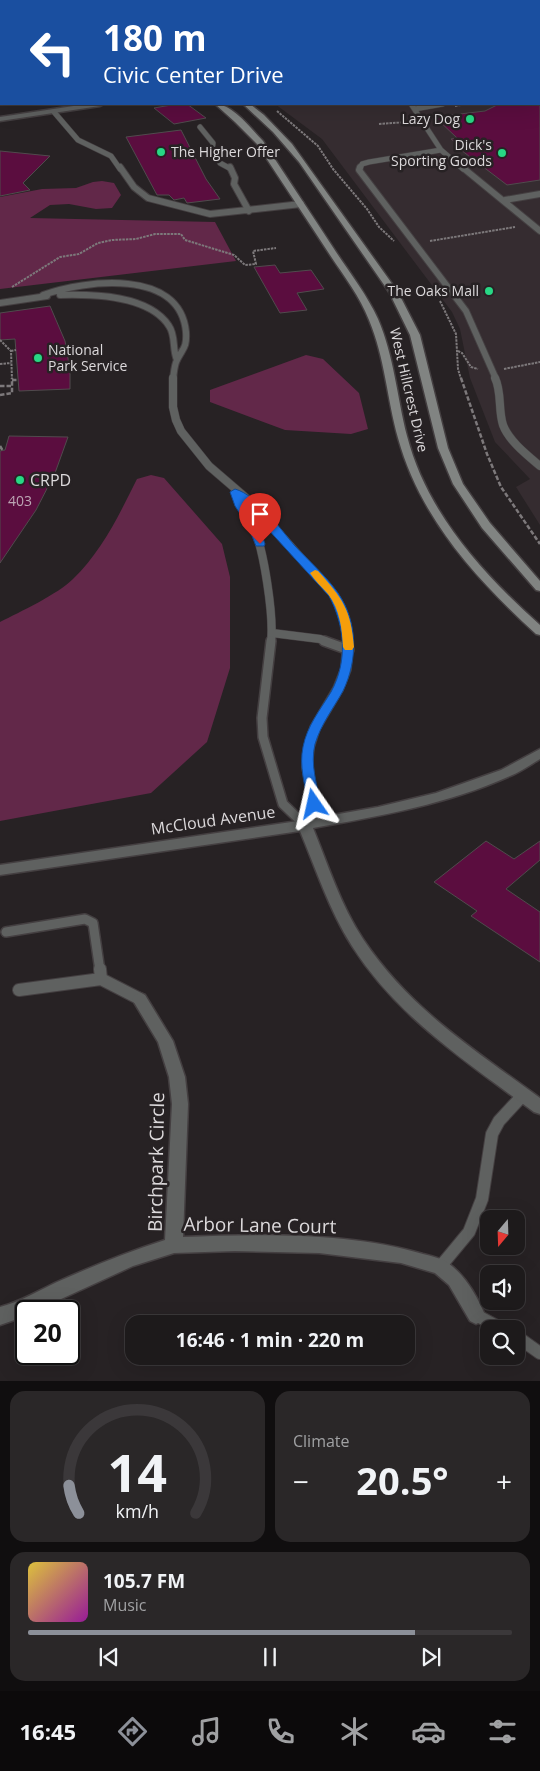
<!DOCTYPE html>
<meta charset="utf-8">
<style>
body{margin:0;font-family:"Open Sans",sans-serif;background:#2a2728;color:#f1f3f6;height:100vh;display:flex;flex-direction:column;font-size:19px;white-space:nowrap}
*{box-sizing:border-box;margin:0}
p{font-size:16px;color:#a0a1a3}
.icon{flex:none;width:28px;height:28px;fill:none;stroke:currentColor;stroke-width:2;stroke-linecap:round;stroke-linejoin:round}
.map{position:relative;height:1381px;overflow:hidden}
.side{display:flex;flex-direction:column;gap:10px;padding:10px;background:#100e0f;flex:1}
.side>*{flex:none}
.banner{position:absolute;left:0px;top:0px;width:540px;height:105px;box-shadow:0 5px 20px #0002,0 0 0 1px #3b383a;background:#1a4fa0;color:#fff;overflow:hidden}
.needle{width:32px;rotate:199deg}
.buttons{position:absolute;left:480px;top:1210px;display:grid;gap:10px}
.buttons a{display:grid;place-items:center;width:45px;height:45px;border-radius:10px;background:#1d1a1b;box-shadow:0 5px 20px #0002,0 0 0 1px #3b383a;font-size:25px}
.speed{position:absolute;left:15px;top:1300px;display:flex;gap:10px;font-size:25px;font-weight:700;text-align:center}
.speed>*{display:grid;place-content:center;width:65px;height:65px;border-radius:50%;background:#1d1a1b;box-shadow:0 5px 20px #0002,0 0 0 1px #3b383a;line-height:1}
.speed .limit{border:2px solid #111;border-radius:8px;background:#fff;color:#111}
.pin{position:absolute;display:grid;place-items:center;width:42px;height:42px;color:#fff;margin:-51px -21px;border-radius:50% 50% 50% 0;rotate:-45deg;box-shadow:0 0 5px #0007}
.pin .icon{rotate:45deg}
.me{position:absolute;width:55px;margin:-28px;rotate:349deg;stroke-linejoin:round;filter:drop-shadow(0 0 4px #0008)}
.turn{display:flex;align-items:center;gap:18px;height:105px;padding:0 20px;font-size:22px}
.turn .icon{width:65px;height:65px;stroke-width:2.5}
.turn b{display:block;font-size:35px;line-height:42px}
.big{font-size:38px;font-weight:700;line-height:1.1}
.side .tile{flex:1;display:flex;flex-direction:column;justify-content:center;gap:8px;min-width:0;padding:0 18px;border-radius:15px;background:#2a2728}
.side .dial{align-items:center;gap:0}
.dial svg{height:130px;overflow:visible;fill:none;stroke:#3b383a;stroke-width:7;stroke-linecap:round;text-anchor:middle}
.dial text{fill:#f1f3f6;stroke:none}
.song{display:flex;align-items:center;gap:15px}
.cover{width:60px;height:60px;border-radius:8px;background:linear-gradient(135deg,hsl(50 70% 55%),hsl(300 70% 35%))}
.played{height:5px;border-radius:2px;background:linear-gradient(90deg,#8c9099 80%,#3b383a 80%)}
.keys{display:flex;justify-content:space-around;direction:ltr}
.heat{display:flex;justify-content:space-between;align-items:center;font-size:28px;direction:ltr}
.side .tiles{flex:1;display:grid;gap:10px;grid-template-columns:1fr 1fr}
.tile:last-child{grid-column:span 2}
.trip{position:absolute;left:125px;top:1315px;width:290px;height:50px;border-radius:15px;background:#1d1a1b;box-shadow:0 5px 20px #0002,0 0 0 1px #3b383a;font-weight:700;line-height:50px;text-align:center}
.dock{display:flex;height:80px;justify-content:space-around;align-items:center;background:#0c0a0b;color:#a0a1a3}
.dock .icon{width:35px;height:35px}
.dock .on{color:#8c9099}
.dock b{font-size:22px;color:#f1f3f6}
.map>svg:first-child{display:block}
</style>
<div class="map">
<svg width="540" height="1381" viewBox="0 0 540 1381">
<rect width="100%" height="100%" fill="#272224"/>
<!-- built -->
<path fill="#352c30" d="M134 0H475L479 1H136Z
M539 20 540 21V525L516 487 530 479 495 442 470 378 460 329 452 312 322 139 275 104H539Z"/>
<!-- green -->
<path fill="#622849" d="M102 181 114 183 121 195 112 208 96 209 69 204 50 205 30 218 215 222 236 261 0 289V197L42 189 76 188 93 182Z
M306 355 323 359 359 393 368 429 351 434 285 430 210 402V390Z
M151 475 164 478 222 544 230 577V668L207 742 151 793 0 821V622C20 612 58 594 73 579 102 551 119 515 137 479Z"/>
<!-- building -->
<path fill="#5b0d3f" stroke="#504b4d" d="M177 104H187L206 118 174 124 154 108Z
M499 104H540V180L507 185 457 147 460 146 451 139 457 138 435 117 485 111Z
M181 130 206 179 220 199 187 203 184 198 174 200 169 195H157L126 137Z
M0 151 50 156 23 183 30 190 0 196Z
M275 265 280 273 311 270 324 289 297 293 307 310 280 313 254 267Z
M50 306 65 341 70 370V389L19 391 15 339 0 340V313Z
M9 436 68 437 55 473 36 510 0 563V451L5 450Z
M486 841 514 859 540 841V860L506 889 540 912V962L471 916 477 911 434 882Z"/>
<g fill="none" stroke-linecap="round" stroke-linejoin="round">
<defs>
<path id="service-far4" d="M243 0 245 1
M463 0 467 1
M415 109 443 104
M54 112 78 140 111 156 120 169
M200 127 213 143 212 152 220 163 231 169
M441 150 463 169
M360 169 362 164 369 162 441 150 411 104"/>
<path id="service-far3" d="M120 167 134 187 148 198 210 214 301 204
M230 167 235 178 234 184 249 211
M360 167 359 170 466 311 496 379
M462 167 540 231
M505 200 540 194
M43 295C85 280 180 268 186 332 187 348 183 348 177 360 174 366 174 373 173 379
M60 295C93 294 149 295 169 326 176 336 172 349 177 360
M0 303 47 296"/>
<path id="service-far2" d="M173 378V407L176 420 181 431 209 466 252 503 334 595 347 624 348 642
M495 378C502 392 498 410 503 425 509 441 527 455 540 466
M235 492C240 505 247 514 253 526 264 549 274 617 271 642
M272 633 320 639 327 642"/>
<path id="service-far1" d="M271 641 262 718 263 737 283 804 305 825 314 804 307 767 309 747 315 728 338 689 346 669 348 641
M324 641 349 650
M6 932 85 919 93 923 100 971"/>
<path id="service" d="M100 969 101 979 140 999
M19 990 101 979
M440 1267 469 1232 482 1199 492 1134 499 1121 523 1095
M476 1315 502 1329
M516 1336 540 1353"/>
<path id="pedestrian" d="M539 94H540V98H539Z"/>
<path id="minor" d="M87 104H104L100 106 0 121V117Z
M540 749V759C530 765 520 772 510 776 448 804 380 816 313 828 328 865 341 906 363 939 410 1009 473 1049 540 1098V1114L534 1112C468 1063 397 1017 352 946 329 910 316 869 300 831L0 875V865L305 820 378 807 436 793 501 770Z
M140 993 145 995 173 1041 185 1077 188 1104 183 1237C258 1234 351 1232 423 1254 431 1256 441 1258 448 1263 465 1275 477 1296 485 1315L482 1321 476 1324 470 1321 449 1285 435 1273 401 1263 319 1253 235 1251 174 1253 133 1266 35 1311H26V1316L0 1325V1307C20 1302 38 1291 57 1282 93 1266 128 1252 165 1240L172 1104 169 1077 158 1042 132 999 135 995Z"/>
<path id="secondary" d="M77 0H83L84 1H78Z
M103 0H110L111 1H104Z
M215 104C233 104 251 129 263 141 287 178 312 215 336 252 350 273 367 295 378 319 394 356 397 397 407 436 427 513 482 573 540 625V635L536 634C476 579 420 518 398 438 387 399 385 358 369 320 360 297 344 276 330 255 306 218 281 181 257 144L235 122Z
M243 104H250L264 115 292 144 398 292 420 335 448 448 463 484 490 523 540 581V591L536 590 482 528 453 484 438 448 410 335 389 292 299 162 273 132Z"/>
</defs>
<!-- service-far4 casing -->
<use href="#service-far4" stroke="#443f41" stroke-width="6"/>
<!-- service-far3 casing -->
<use href="#service-far3" stroke="#443f41" stroke-width="8"/>
<!-- service-far2 casing -->
<use href="#service-far2" stroke="#443f41" stroke-width="9"/>
<!-- service-far1 casing -->
<use href="#service-far1" stroke="#443f41" stroke-width="12"/>
<!-- service casing -->
<use href="#service" stroke="#443f41" stroke-width="14"/>
<!-- pedestrian casing -->
<use href="#pedestrian" stroke="#443f41" stroke-width="3"/>
<!-- minor casing -->
<use href="#minor" stroke="#443f41" stroke-width="3"/>
<!-- secondary casing -->
<use href="#secondary" stroke="#443f41" stroke-width="3"/>
<!-- path-far1 -->
<path stroke="#7d797b" stroke-width="2" stroke-dasharray="2.5 1" stroke-linecap="butt" d="M351 0 353 1
M455 106 466 104
M277 111 318 146 333 169 367 209 379 227 394 241
M379 124 408 122
M430 241 515 227
M12 287 60 257 79 254 98 243 112 240 136 239 155 234H181L185 240 234 255 245 265 256 264 253 251 276 248
M440 301 456 334 458 369 461 379
M0 340 11 351 12 379
M11 351 16 350
M458 351 462 353 471 367 478 369
M0 364 11 363
M504 369 540 362"/>
<!-- path -->
<path stroke="#7d797b" stroke-width="2.5" stroke-dasharray="4.5 2" stroke-linecap="butt" d="M461 378 487 454 501 487 540 544
M12 380H18
M0 386H12
M0 395 12 393V378
M0 446 3 451"/>
<!-- service-far4 -->
<use href="#service-far4" stroke="#5f6160" stroke-width="5"/>
<!-- service-far3 -->
<use href="#service-far3" stroke="#5f6160" stroke-width="6"/>
<!-- service-far2 -->
<use href="#service-far2" stroke="#5f6160" stroke-width="8"/>
<!-- service-far1 -->
<use href="#service-far1" stroke="#5f6160" stroke-width="9"/>
<!-- service -->
<use href="#service" stroke="#5f6160" stroke-width="12"/>
<!-- pedestrian -->
<use href="#pedestrian" fill="#5f6160" fill-rule="evenodd"/>
<!-- minor -->
<use href="#minor" fill="#5f6160" fill-rule="evenodd"/>
<!-- secondary -->
<use href="#secondary" fill="#818482" fill-rule="evenodd"/>
</g>
<!-- route -->
<path fill="#1a73e8" stroke="#114b97" d="M235 489C257 495 280 529 295 546 309 561 326 576 338 593 358 622 358 660 343 691 333 709 321 724 315 744 310 764 317 785 321 804L314 808 308 804C305 785 299 766 303 747 307 726 320 710 331 692 348 661 345 626 329 596L243 502 259 526 265 544 264 546H256L248 526 235 506 230 492Z"/>
<!-- slow -->
<path fill="#f59e0b" d="M315 570 318 571C343 599 351 610 354 647L352 650H345L343 647C342 628 340 610 328 594 322 587 315 581 310 573Z"/>
<!-- markers -->
<g fill="#28d885" stroke="#272224" stroke-width="2">
<circle cx="470" cy="119" r="5"/>
<circle cx="161" cy="152" r="5"/>
<circle cx="502" cy="153" r="5"/>
<circle cx="489" cy="291" r="5"/>
<circle cx="38" cy="358" r="5"/>
<circle cx="20" cy="480" r="5"/>
</g>
<g text-anchor="middle" stroke-width="5" stroke-linejoin="round" paint-order="stroke">
<!-- far-poi labels -->
<g font-size="14" fill="#dcd9db" stroke="#272224" text-anchor="end">
<text x="460" y="124">Lazy Dog</text>
<text x="492" y="150">Dick's<tspan x="492" dy="16">Sporting Goods</tspan></text>
<text x="171" y="157" text-anchor="start">The Higher Offer</text>
<text x="479" y="296">The Oaks Mall</text>
<text x="48" y="355" text-anchor="start">National<tspan x="48" dy="16">Park Service</tspan></text>
</g>
<!-- far-street labels -->
<g font-size="14" fill="#dcd9db" stroke="#272224">
<text transform="translate(409 390) rotate(77)" y="5">West Hillcrest Drive</text>
</g>
<!-- number labels -->
<g font-size="14" fill="#bca6b4">
<text x="20" y="506">403</text>
</g>
<!-- poi labels -->
<g font-size="16" fill="#dcd9db" stroke="#272224" text-anchor="start">
<text x="30" y="486">CRPD</text>
</g>
<!-- street labels -->
<g font-size="16" fill="#dcd9db" stroke="#272224">
<text transform="translate(213 820) rotate(-8)" y="6">McCloud Avenue</text>
</g>
<!-- near-street labels -->
<g font-size="19" fill="#dcd9db" stroke="#272224">
<text transform="translate(156 1162) rotate(-89)" y="7">Birchpark Circle</text>
<text transform="translate(260 1225) rotate(1)" y="7">Arbor Lane Court</text>
</g>
</g>
</svg>
<div class="buttons">
<a><svg class="needle" viewBox="-14 -14 28 28"><path d="M0-13l5 13h-10z" fill="#e53935"/><path d="M0 13l5-13h-10z" fill="#a0a1a3"/></svg></a>
<a><svg class="icon" aria-label="sound" viewBox="0 0 24 24"><path d="M4 9h4l5-4v14l-5-4H4zM17 9q2 3 0 6"/></svg></a>
<a><svg class="icon" aria-label="search" viewBox="0 0 24 24"><circle cx="10" cy="10" r="6"/><path d="M15 15l6 6"/></svg></a>
</div>
<div class="speed"><div class="limit">20</div></div>
<div class="pin" style="left:260px;top:544px;background:#d93025"><svg class="icon" aria-label="arrive" viewBox="0 0 24 24"><path d="M6 21V4h12l-3 4 3 4H6"/></svg></div>
<svg class="me" style="left:314px;top:804px" viewBox="-20 -20 40 40"><path d="M0-17L14 15 0 8-14 15z" fill="#1a73e8" stroke="#fff" stroke-width="4"/></svg>
<div class="trip">16:46 · 1 min · 220 m</div>
<div class="banner">
<div class="turn"><svg class="icon" aria-label="left" viewBox="0 0 24 24"><path d="M17 20v-9H6M10 6l-5 5 5 5"/></svg><div><b>180 m</b>Civic Center Drive</div></div>
</div>
</div>
<section class="side">
<div class="tiles">
<div class="tile dial"><svg viewBox="0 0 100 80">
<path d="M14 69A42 42 0 1 1 86 69"/>
<path d="M14 69A42 42 0 0 1 8 52" stroke="#8c9099"/>
<text x="50" y="56" font-size="32" font-weight="700">14</text>
<text x="50" y="72" font-size="11">km/h</text>
</svg></div>
<div class="tile"><p>Climate</p>
<div class="heat"><a>−</a><b class="big">20.5°</b><a>+</a></div>
</div>
<div class="tile">
<div class="song"><i class="cover"></i><div><b>105.7 FM</b><p>Music</p></div></div>
<div class="played"></div>
<div class="keys"><svg class="icon" aria-label="previous" viewBox="0 0 24 24"><path d="M18 5L8 12l10 7zM5 5v14"/></svg><svg class="icon" aria-label="pause" viewBox="0 0 24 24"><path d="M8 5v14M16 5v14"/></svg><svg class="icon" aria-label="next" viewBox="0 0 24 24"><path d="M6 5l10 7-10 7zM19 5v14"/></svg></div>
</div>
</div>
</section>
<nav class="dock">
<b>16:45</b>
<svg class="icon on" aria-label="directions" viewBox="0 0 24 24"><path d="M12 3l9 9-9 9-9-9zM9 14v-3h6M13 9l2 2-2 2"/></svg>
<svg class="icon" aria-label="music" viewBox="0 0 24 24"><path d="M9 18V5l10-2v13"/><circle cx="6" cy="18" r="3"/><circle cx="16" cy="16" r="3"/></svg>
<svg class="icon" aria-label="phone" viewBox="0 0 24 24"><path d="M5 4h4l2 5-3 2q2 4 5 5l2-3 5 2v4C11 20 4 13 5 4z"/></svg>
<svg class="icon" aria-label="climate" viewBox="0 0 24 24"><path d="M12 3v18M4 7l16 10M4 17L20 7"/></svg>
<svg class="icon" aria-label="car" viewBox="0 0 24 24"><path d="M5 17H2v-5l4-1 3-4h7l3 4 3 1v5h-3M9 17h6M6 11h13"/><circle cx="7" cy="17" r="2"/><circle cx="17" cy="17" r="2"/></svg>
<svg class="icon" aria-label="filters" viewBox="0 0 24 24"><path d="M4 7h16M4 17h16"/><circle cx="9" cy="7" r="2"/><circle cx="15" cy="17" r="2"/></svg>
</nav>
